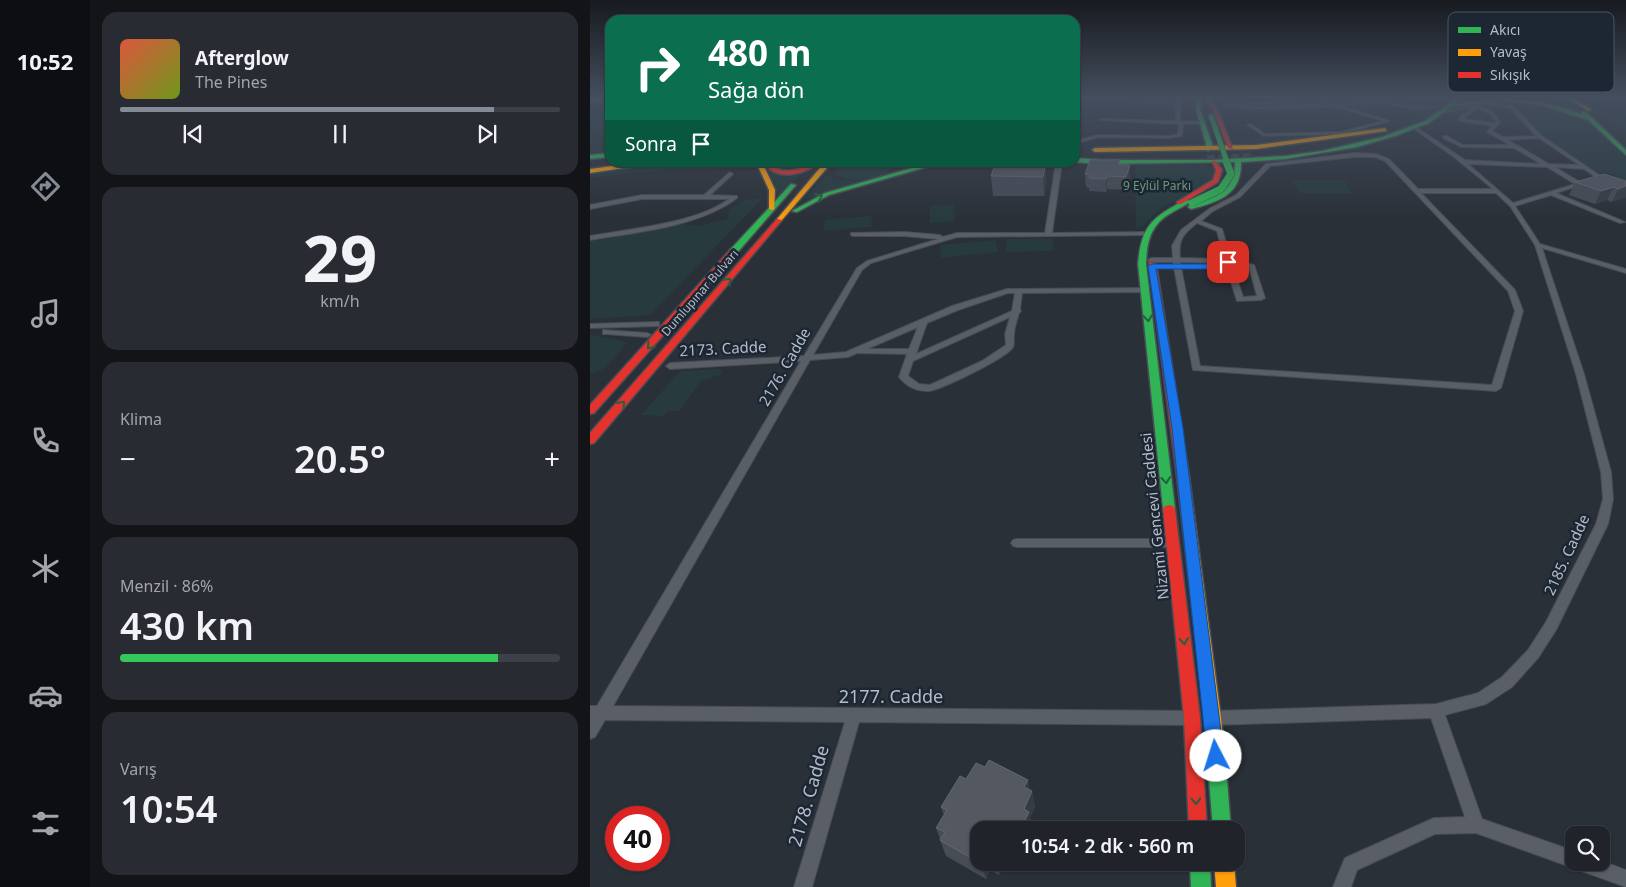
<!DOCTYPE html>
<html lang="tr">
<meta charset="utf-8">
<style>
body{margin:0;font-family:"Noto Sans",sans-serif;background:#282c32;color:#f1f3f6;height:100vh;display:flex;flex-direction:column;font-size:19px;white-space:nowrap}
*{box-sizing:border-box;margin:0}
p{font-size:16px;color:#a2a4a8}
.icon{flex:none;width:28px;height:28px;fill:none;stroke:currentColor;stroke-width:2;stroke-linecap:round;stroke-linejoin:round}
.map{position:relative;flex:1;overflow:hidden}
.details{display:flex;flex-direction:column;gap:12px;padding:12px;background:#121417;width:500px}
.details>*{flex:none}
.guide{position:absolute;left:15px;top:15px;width:475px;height:152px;border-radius:15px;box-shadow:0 1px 4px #0004,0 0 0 1px #3d4147;background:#0b6e4f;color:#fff;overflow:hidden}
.buttons{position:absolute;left:975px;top:826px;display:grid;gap:10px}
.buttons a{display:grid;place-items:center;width:45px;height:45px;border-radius:10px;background:#20242a;box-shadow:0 1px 4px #0004,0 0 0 1px #3d4147;font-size:25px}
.speed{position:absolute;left:15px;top:806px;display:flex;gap:10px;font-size:25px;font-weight:700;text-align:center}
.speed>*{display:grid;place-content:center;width:65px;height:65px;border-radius:50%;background:#20242a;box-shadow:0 1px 4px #0004,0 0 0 1px #3d4147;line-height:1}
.speed .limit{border:8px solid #d22;background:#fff;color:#111}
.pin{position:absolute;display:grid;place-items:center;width:42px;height:42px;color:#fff;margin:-21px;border-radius:10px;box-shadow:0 2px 8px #0006}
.me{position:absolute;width:55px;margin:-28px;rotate:355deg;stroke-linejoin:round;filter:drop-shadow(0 0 4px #0008)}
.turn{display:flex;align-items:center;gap:18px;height:105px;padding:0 20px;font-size:22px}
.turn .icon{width:65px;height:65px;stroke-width:2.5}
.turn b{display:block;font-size:35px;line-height:42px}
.then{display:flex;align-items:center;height:48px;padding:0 20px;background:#0003;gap:10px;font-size:19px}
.big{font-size:38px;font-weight:600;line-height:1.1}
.details .card{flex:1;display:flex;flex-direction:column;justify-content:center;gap:8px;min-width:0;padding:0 18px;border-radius:15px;background:#282c32}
.details .dial{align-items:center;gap:0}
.dial b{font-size:65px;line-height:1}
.song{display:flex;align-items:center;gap:15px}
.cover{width:60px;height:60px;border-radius:8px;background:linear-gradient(135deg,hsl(10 70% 55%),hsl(80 70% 35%))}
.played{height:5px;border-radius:2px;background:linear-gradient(90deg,#848b96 85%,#3d4147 85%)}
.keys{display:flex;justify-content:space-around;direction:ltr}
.heat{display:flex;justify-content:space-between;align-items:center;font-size:28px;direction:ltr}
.charge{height:8px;border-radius:4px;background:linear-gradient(90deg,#34c759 86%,#3d4147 0)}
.trip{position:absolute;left:380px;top:821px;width:275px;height:50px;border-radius:15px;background:#20242a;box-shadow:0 1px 4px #0004,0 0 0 1px #3d4147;font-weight:600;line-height:50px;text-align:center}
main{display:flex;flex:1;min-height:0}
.menu{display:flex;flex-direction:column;width:90px;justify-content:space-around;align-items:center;background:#0d0e11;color:#a2a4a8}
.menu .icon{width:35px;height:35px}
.menu .current{color:#848b96}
.menu b{font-size:22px;color:#f1f3f6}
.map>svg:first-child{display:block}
</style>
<main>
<nav class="menu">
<b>10:52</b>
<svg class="icon current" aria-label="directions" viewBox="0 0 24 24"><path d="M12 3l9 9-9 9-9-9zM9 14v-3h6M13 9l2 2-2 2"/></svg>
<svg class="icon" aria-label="music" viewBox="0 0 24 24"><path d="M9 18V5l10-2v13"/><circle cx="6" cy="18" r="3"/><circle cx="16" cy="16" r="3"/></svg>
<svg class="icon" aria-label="phone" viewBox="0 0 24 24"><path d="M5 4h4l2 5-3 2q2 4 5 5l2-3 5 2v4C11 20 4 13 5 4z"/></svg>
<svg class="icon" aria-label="climate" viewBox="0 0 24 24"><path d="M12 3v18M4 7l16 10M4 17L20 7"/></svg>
<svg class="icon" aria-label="car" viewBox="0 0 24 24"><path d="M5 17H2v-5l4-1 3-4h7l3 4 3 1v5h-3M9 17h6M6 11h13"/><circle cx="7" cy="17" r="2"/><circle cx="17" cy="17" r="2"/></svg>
<svg class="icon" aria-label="filters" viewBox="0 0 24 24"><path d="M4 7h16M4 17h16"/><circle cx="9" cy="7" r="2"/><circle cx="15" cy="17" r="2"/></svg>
</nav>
<section class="details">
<div class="card">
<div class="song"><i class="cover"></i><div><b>Afterglow</b><p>The Pines</p></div></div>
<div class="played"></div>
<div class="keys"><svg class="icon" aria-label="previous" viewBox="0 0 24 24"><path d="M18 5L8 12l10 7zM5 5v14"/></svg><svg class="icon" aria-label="pause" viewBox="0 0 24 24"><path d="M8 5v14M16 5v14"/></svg><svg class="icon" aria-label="next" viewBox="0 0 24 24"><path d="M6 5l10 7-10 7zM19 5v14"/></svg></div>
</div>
<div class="card dial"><b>29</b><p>km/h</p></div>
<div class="card"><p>Klima</p>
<div class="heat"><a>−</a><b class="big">20.5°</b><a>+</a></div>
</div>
<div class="card"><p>Menzil · 86%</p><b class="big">430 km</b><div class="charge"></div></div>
<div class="card"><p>Varış</p><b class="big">10:54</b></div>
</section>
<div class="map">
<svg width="1036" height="887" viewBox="0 0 1036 887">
<rect width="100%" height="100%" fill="#2a3038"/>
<!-- green -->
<path fill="#273a3e" d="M878 96H966L986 111C950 98 911 94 873 100Z
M994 96H1036V134L1006 109Z
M0 101 20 102V151L0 153Z
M891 101C922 101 957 99 986 114 1005 124 1021 143 1036 157V187L1019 179 1028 176 1002 170 953 138 923 107 897 102 866 109Z
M756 134C734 137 654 154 641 137Z
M154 162 163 164 162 168 57 171 0 178V173L48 167Z
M251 163H303L305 165C295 181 259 185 245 173L247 168 253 169 249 167Z
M545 163 612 164 626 170 620 183 571 208 553 226 546 228Z
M213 172 189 197 178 173 197 176Z
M235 176 250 181H280L214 200Z
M703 180H754L763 194 710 193Z
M173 198 60 315 0 319V241L94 224 108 226 137 219 139 210 155 200Z
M364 205 365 221 340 223V206Z
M282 216 281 227 233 231 235 220Z
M417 239H463V251L415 252Z
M405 240 408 252 351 258 350 245Z
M0 335 38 342 15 368 0 374Z
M129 369 132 371 130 375 111 381 89 411H78L74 416 51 415 90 371Z"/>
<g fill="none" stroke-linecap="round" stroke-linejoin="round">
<!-- primary-tunnel -->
<path stroke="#3f454e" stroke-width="8" stroke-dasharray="8 4" stroke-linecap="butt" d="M617 159 661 157"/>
<defs>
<path id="street" d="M586 96H590V121L612 122 614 124H593L592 136 580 138 508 137 485 144V141L508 135 580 136 588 134 589 124H587L509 120 511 119 586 121V105L527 100 529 99 586 103Z
M711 96H717L744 104 792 101 826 107H849L826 109 792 103 749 105 800 121 751 134 674 136 657 125 661 124 675 134 751 132 793 121Z
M695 102 731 104 733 106 742 107 661 109 635 105 647 103ZM695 104 725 106 661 107 651 105Z
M894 102 923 106 952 136 1015 179 1003 181V179L1007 178 994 169 965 167 993 184 966 193 1035 222 1030 223 961 195 925 206 950 244 1036 269V273L952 248 994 374 1021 472 1023 499 1018 524 966 630 948 658 922 687 896 704 855 715 892 819 984 851V862H1011V861L1036 870V887L886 833 845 834 767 870 761 887H743L755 858 844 818 875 817 841 718 623 725 618 723 616 718 618 713 623 711 846 704 888 693 912 677 938 650 956 622 1006 524 1013 499 1011 472 986 374 945 245 920 206 906 193H831L925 290 933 311 911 388 906 391 603 370 583 262H561L558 260 561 258H583L582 246 591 230 619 209 646 195 676 164 764 153 786 154 799 159 828 189H903L864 157 824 129 826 127 875 160 951 164 924 148 872 147 853 138V136H857L873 145H920L897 132 902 126 869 121 870 116 883 107 854 113 852 112ZM894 104 920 108 946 136 913 137 902 131 910 122 903 112 888 106ZM887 108 900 114 906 122 904 123 874 119ZM949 138 989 165 959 164 918 140ZM764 157H785L795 161 918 291 925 311 902 385 610 366 590 262 635 263 647 301 671 300 675 298 664 265 641 259 632 229 611 221 623 211 650 197 680 166ZM878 164 957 167 985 184 923 203ZM607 223 627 231 634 259 590 258C588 240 593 234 607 223ZM642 263 659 267 667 296 653 297Z
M466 162H472L462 233 554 232 557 234 556 235 367 237 281 263 272 270 223 355 256 352 362 306 417 289 555 288H558V292L432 293 430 309 431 311 429 313C427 320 424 328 424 335 423 339 425 343 423 347 418 357 351 390 339 391 327 392 316 386 309 377L317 354 267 353 258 357 220 360 23 706 602 711 607 713 609 718 607 723 602 725 269 722 222 887H204L255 722 15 720 5 737 0 739V706H7L211 361 80 369 76 366 80 363 214 356 267 268 277 261 348 239 314 236H263L261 235V233L314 232 350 235 353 237 367 233H455ZM418 293H425L422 311 326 354 337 323 368 310ZM420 317 415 334 416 345 392 361 340 385 329 384 318 376 323 361ZM328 327 319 349H277Z
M140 172 143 174 142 175 120 195 147 196V198C109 227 46 232 0 240V236C40 229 107 223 139 199H52L0 209V205L52 195H114Z
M66 322H69V326L0 328V324Z
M13 330 57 333 61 335 57 337 16 334H13Z
M427 539H583L587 540 589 543 587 546 583 547H427L423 546 421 543 423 540Z"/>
<path id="fast" d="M870 96H875L865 104C908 96 951 98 992 114V112H996L1036 150V155L998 120 951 105 917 101 861 107 839 123 805 136 767 147 695 159 651 162C652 195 628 202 601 209L598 207 599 206C624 198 645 193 645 162L511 164 485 162V158L511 160H622L695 156 732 151 792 137 835 121Z
M610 99 612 100 610 109 622 144 621 149 618 151 615 149 616 144 606 109 608 100Z
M20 153V157L0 159V155Z
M343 162H354L239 195 207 212 202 211 235 193Z
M201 184 206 185 146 254H140V250Z
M596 200 601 201C595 206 587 209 581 213 560 225 557 242 556 264L585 509 583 512H575L573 509 548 264C551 226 563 216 596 200Z
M627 758 633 761 636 767 641 830H623L618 767 621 761Z
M600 862H620L621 887H601Z"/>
<path id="slow" d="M975 96H980L1002 110 998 111Z
M0 99 20 100V102L0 101Z
M795 128 797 131 666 149 505 152 502 150 505 148 666 145Z
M53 162H74L0 173V169Z
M166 162H172L185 190 184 210 179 209V190Z
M235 162H242L191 221H187V219Z
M593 472 599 476 631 718 636 767 633 773 627 776 621 773 618 767 615 718 587 476Z
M624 862H644L646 887H626Z"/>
<path id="jam" d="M615 99H619L627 109 643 149 638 148 623 109Z
M622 161H626L632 170 628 182 591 204H587V202L623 180 626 170Z
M184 162H191L186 168C198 174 210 168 222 164L225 166C212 174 192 179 179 169Z
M187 219 192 220 4 443 0 444V433Z
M140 250 147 252 4 413 0 414V405Z
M559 262 566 264 599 476 593 480 587 476Z
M579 505 583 506 585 509 610 718 617 830H599L594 718 573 509 575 506Z"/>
</defs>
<!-- street casing -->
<use href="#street" stroke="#484c55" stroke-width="2"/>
<!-- fast casing -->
<use href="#fast" stroke="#484c55" stroke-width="3"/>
<!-- slow casing -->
<use href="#slow" stroke="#484c55" stroke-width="3"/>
<!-- jam casing -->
<use href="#jam" stroke="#484c55" stroke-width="3"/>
<!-- street -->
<use href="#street" fill="#5a5e66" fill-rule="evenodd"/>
<!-- fast -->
<use href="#fast" fill="#30b455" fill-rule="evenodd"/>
<!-- slow -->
<use href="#slow" fill="#ff9f0a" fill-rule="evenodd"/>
<!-- jam -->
<use href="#jam" fill="#e5322d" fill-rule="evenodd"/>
<defs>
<path id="fast-bridge-far1" d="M621 116 637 162"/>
<path id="fast-bridge" d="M602 203 631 189 641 174 636 161"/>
</defs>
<!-- fast-bridge-far1 casing -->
<use href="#fast-bridge-far1" stroke="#484c55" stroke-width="6" stroke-linecap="butt"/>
<!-- fast-bridge casing -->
<use href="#fast-bridge" stroke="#484c55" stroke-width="8" stroke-linecap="butt"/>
<!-- fast-bridge-far1 -->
<use href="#fast-bridge-far1" stroke="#30b455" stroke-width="5"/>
<!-- fast-bridge -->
<use href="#fast-bridge" stroke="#30b455" stroke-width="7"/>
</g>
<!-- wall -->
<path fill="#474c55" d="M528 96H581L576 100 528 97Z
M737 96H782V99L747 101Z
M530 164 540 165V177L536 190 517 189 516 192 499 191V188L496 187 495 174Z
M455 167 456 186 454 196H403L401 176Z
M1036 181 1022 202 1017 200 1005 204 979 195 985 182Z
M395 767 438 780 439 790 442 791 445 807 440 817 442 828 389 830V862H416L409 875 400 870 396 879 356 856 350 840V839L346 828 354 815 351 807 376 779Z"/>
<!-- shaded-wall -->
<path fill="#373c44" d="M576 96H581L576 100Z
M748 96H782V99L747 101Z
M489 127V138L485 140V129Z
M540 165V177L536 190V177Z
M455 167 456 186 454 196 453 177Z
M517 176V189L516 192V179Z
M1036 186V198L1022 202 1028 189Z
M1024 187 1017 200 1005 204 1011 191Z
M438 780 440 795 442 791 445 807 440 817 442 828 441 830H430L434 787Z
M392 862H398L400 870 396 879 391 864Z
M406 862H416L409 875Z"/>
<!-- building -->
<path fill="#535861" stroke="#626872" d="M485 119 489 127 485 129Z
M500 160H530L528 164 540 165 536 177 517 176 516 179 499 178 500 175 495 174Z
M404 167H455L453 177 401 176Z
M1014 174 1036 181V186L1028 189 1024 187 1011 191 985 182Z
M399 760 438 780 434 787 442 791 434 809 439 812 430 830H389V862H392L391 864 350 840 355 832 346 828 357 810 351 807 370 776 376 779 386 763 395 767Z"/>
<!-- one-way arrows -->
<defs><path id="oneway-chevron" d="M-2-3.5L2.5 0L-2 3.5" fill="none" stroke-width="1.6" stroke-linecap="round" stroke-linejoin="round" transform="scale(1.25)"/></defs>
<g stroke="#255f41">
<use href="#oneway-chevron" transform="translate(229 197) rotate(-23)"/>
<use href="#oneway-chevron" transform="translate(138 281) rotate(-49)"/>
<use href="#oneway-chevron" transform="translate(558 318) rotate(84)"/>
<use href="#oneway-chevron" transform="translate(60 346) rotate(132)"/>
<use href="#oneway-chevron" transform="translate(32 404) rotate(-49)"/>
<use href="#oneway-chevron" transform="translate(576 480) rotate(84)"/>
<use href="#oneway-chevron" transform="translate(594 641) rotate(84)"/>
<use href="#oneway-chevron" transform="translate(606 801) rotate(87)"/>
</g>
<!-- sky -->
<linearGradient id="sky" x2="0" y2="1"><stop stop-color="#171a1f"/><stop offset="0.44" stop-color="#444e5e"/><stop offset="1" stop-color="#444e5e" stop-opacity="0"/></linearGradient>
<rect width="1036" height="220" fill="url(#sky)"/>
<!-- route -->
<path fill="#1a73e8" stroke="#114b97" d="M638 260 641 261V264L627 269H566L593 428 634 756 632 762 626 764 619 762 617 756 582 428 558 266 562 264H626Z"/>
<g text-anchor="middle" stroke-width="5" stroke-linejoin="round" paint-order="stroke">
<!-- far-park labels -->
<g font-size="12" fill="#6b9a76" stroke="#1d2633">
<text x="567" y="190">9 Eylül Parkı</text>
</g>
<!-- far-street labels -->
<g font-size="12" fill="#b4bcc9" stroke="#1d2633">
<text transform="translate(110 293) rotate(-49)" y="4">Dumlupınar Bulvarı</text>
</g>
<!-- street labels -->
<g font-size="15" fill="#b4bcc9" stroke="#1d2633">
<text transform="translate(133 349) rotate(-3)" y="5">2173. Cadde</text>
<text transform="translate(195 367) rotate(-60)" y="5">2176. Cadde</text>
<text transform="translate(565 516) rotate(-96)" y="5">Nizami Gencevi Caddesi</text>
<text transform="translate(977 555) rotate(-65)" y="5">2185. Cadde</text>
</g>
<!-- near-street labels -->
<g font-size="18" fill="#b4bcc9" stroke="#1d2633">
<text x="301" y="703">2177. Cadde</text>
<text transform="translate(219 796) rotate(-74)" y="6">2178. Cadde</text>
</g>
</g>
<!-- legend -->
<rect x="858" y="12" width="166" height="80" rx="8" fill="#1d2633" stroke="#4a5360" stroke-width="1"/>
<rect x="868" y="27" width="23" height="6" fill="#30b455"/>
<rect x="868" y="49" width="23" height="7" fill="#ff9f0a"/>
<rect x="868" y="72" width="23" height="6" fill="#e5322d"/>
<g font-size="14" fill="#b4bcc9">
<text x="900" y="35">Akıcı</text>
<text x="900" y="57">Yavaş</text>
<text x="900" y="80">Sıkışık</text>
</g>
</svg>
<div class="buttons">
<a><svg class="icon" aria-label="search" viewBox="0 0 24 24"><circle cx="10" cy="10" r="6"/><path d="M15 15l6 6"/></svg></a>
</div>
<div class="speed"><div class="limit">40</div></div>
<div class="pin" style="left:638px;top:262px;background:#d93025"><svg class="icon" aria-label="arrive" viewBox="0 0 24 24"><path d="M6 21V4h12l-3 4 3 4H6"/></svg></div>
<svg class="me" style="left:626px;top:756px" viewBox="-20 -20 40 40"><circle r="19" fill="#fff"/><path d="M0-13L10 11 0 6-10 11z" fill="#1a73e8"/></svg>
<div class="trip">10:54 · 2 dk · 560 m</div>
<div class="guide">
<div class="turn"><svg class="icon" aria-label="right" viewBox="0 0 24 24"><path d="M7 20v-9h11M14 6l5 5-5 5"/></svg><div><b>480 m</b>Sağa dön</div></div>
<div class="then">Sonra<svg class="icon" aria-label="arrive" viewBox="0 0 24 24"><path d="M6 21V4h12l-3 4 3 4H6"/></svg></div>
</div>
</div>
</main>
